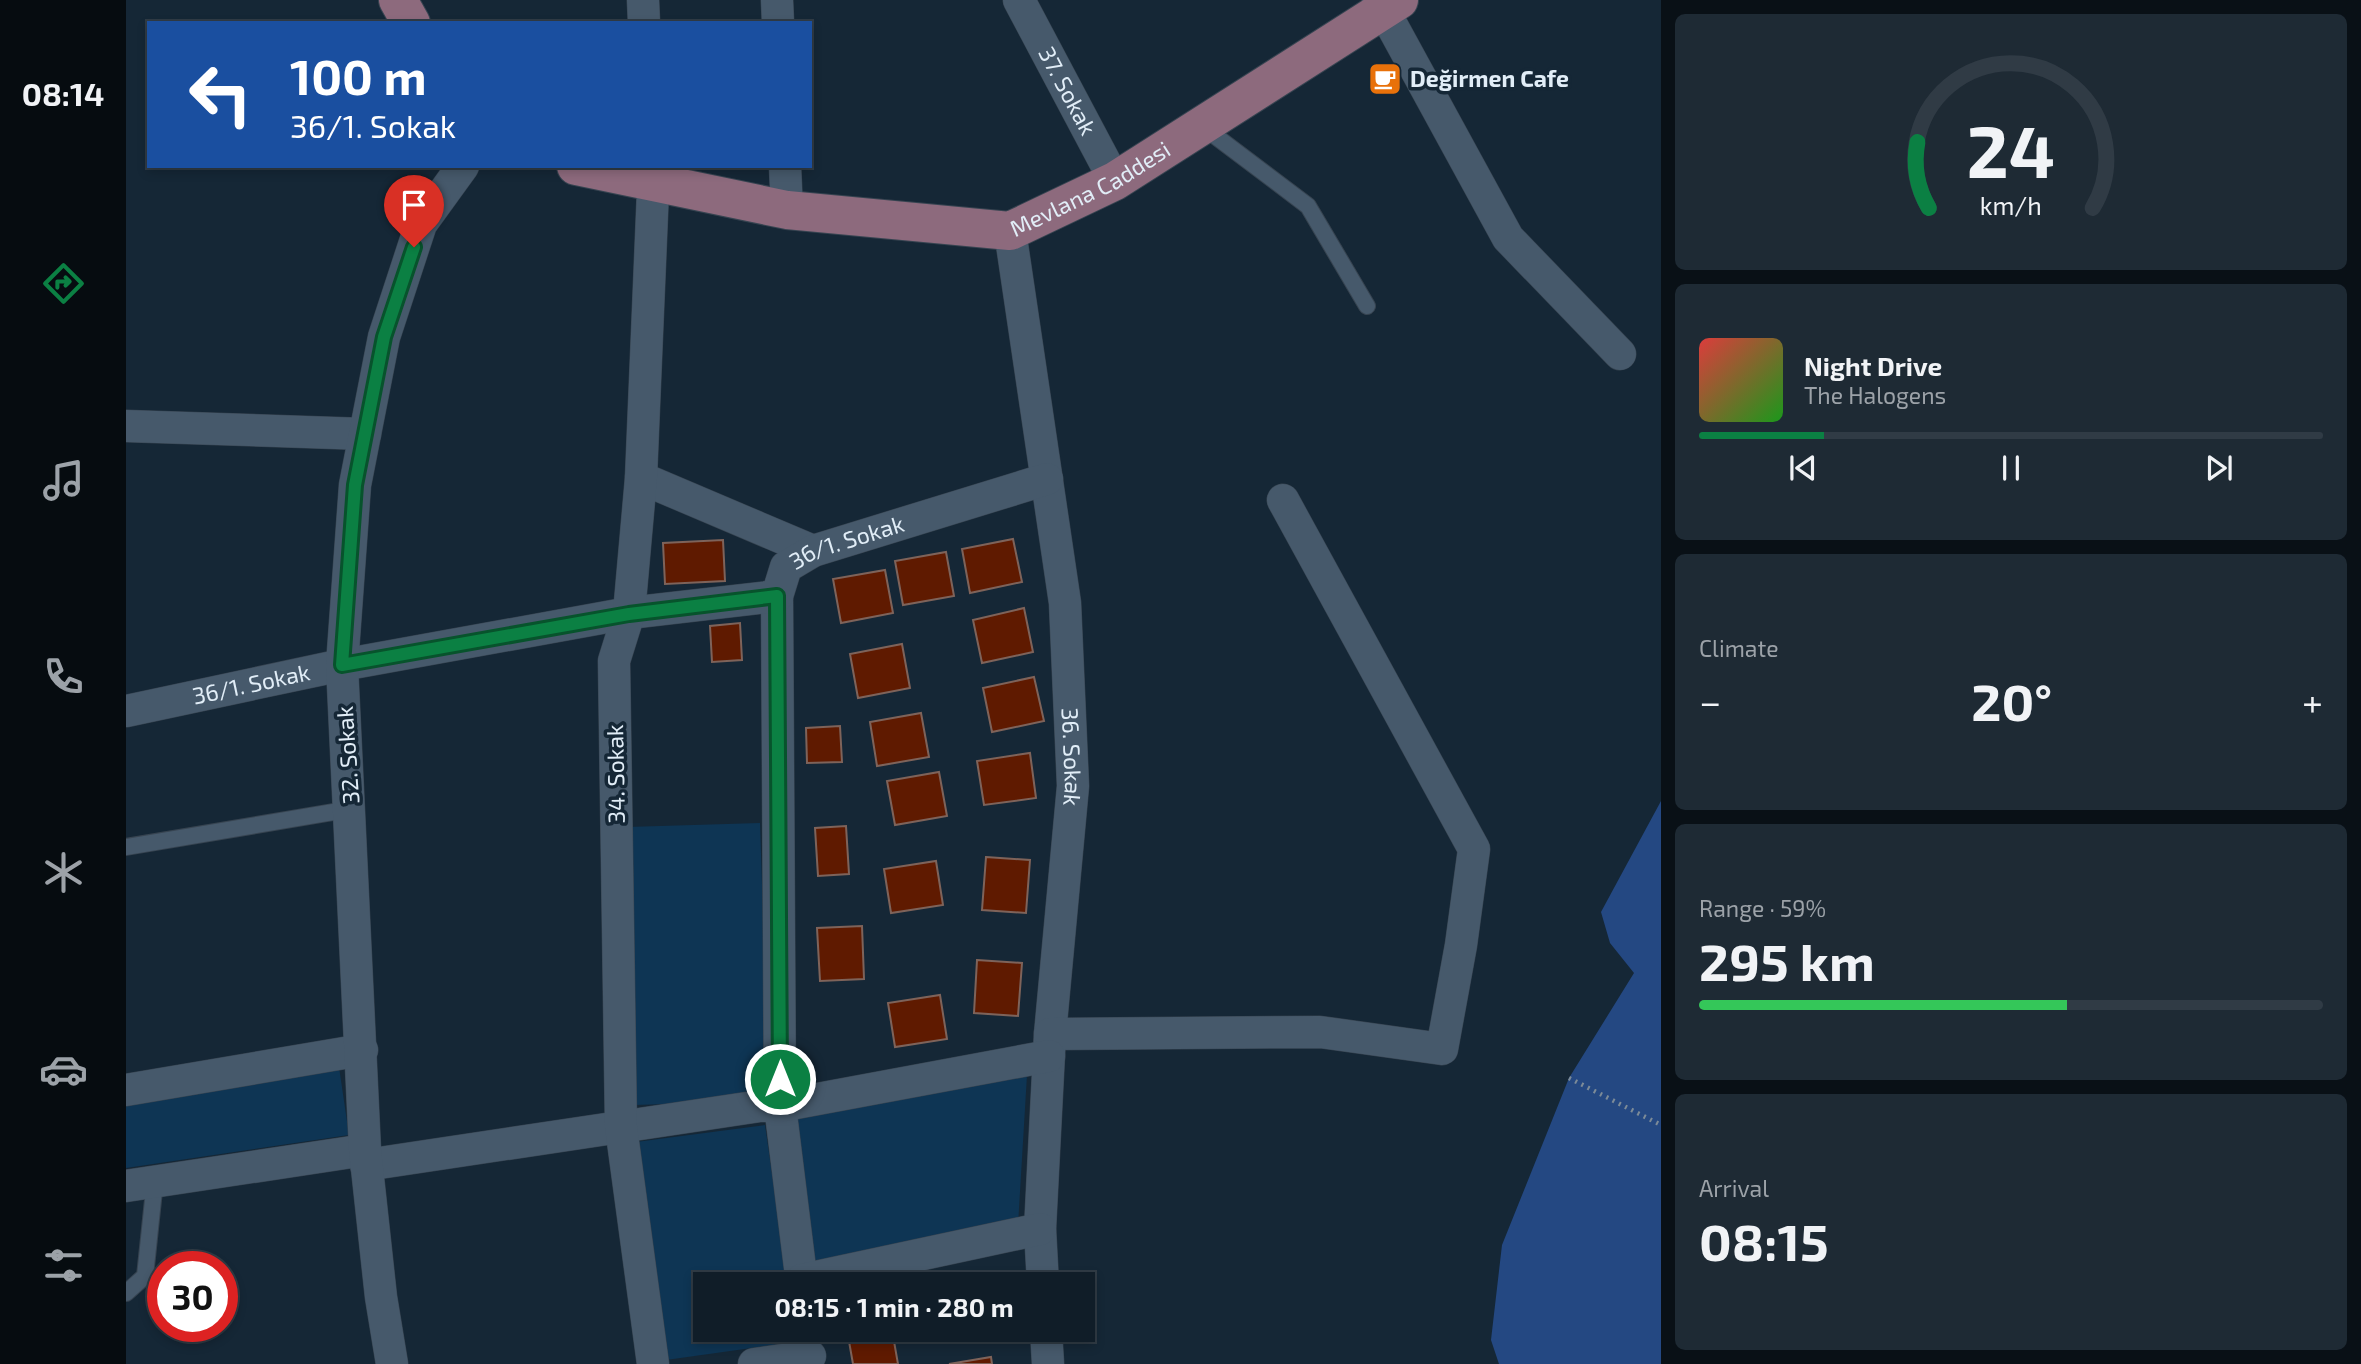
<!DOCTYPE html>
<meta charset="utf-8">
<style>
body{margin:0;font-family:"Exo 2",sans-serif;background:#1e2a34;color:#f1f3f6;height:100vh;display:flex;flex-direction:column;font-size:26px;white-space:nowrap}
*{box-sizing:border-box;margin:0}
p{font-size:23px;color:#9ca2a8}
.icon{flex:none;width:38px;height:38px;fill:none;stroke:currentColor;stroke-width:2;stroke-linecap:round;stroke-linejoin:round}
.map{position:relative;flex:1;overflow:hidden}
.sheet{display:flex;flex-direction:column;gap:14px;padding:14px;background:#091016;width:700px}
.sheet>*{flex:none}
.guide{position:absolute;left:21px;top:21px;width:665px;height:147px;border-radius:0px;box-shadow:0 4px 10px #0003,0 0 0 2px #303b45;background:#1a4fa0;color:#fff;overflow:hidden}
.speed{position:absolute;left:21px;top:1251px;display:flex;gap:14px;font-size:35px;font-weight:700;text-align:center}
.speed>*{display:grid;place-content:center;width:91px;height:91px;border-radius:50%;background:#101d28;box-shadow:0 4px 10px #0003,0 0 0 2px #303b45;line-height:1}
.speed .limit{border:10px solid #d22;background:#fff;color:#111}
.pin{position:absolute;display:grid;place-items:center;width:60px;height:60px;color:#fff;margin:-72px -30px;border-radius:50% 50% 50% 0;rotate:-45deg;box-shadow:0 0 7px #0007}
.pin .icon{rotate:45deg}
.me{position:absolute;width:77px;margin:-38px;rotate:0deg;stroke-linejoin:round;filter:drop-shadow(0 0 5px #0008)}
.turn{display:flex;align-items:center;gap:24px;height:147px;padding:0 28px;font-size:32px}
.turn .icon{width:91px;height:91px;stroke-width:2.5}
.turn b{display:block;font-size:49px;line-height:60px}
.big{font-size:52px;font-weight:700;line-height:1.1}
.sheet .card{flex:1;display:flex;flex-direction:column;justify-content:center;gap:10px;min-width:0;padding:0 24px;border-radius:10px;background:#1e2a34}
.sheet .dial{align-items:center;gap:0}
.dial svg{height:182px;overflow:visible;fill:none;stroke:#303b45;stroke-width:7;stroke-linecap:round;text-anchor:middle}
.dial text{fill:#f1f3f6;stroke:none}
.song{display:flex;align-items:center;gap:21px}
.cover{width:84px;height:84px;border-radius:10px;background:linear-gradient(135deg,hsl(0 70% 55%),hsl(120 70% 35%))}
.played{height:7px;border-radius:4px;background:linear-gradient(90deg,#0b8043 20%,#303b45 20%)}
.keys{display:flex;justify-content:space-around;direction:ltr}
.heat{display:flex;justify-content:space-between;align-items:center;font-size:38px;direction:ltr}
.charge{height:10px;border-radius:5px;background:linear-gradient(90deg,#34c759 59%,#303b45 0)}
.trip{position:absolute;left:567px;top:1272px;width:402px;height:70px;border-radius:0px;background:#101d28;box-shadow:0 4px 10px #0003,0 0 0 2px #303b45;font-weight:700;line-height:70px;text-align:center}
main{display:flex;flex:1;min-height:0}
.menu{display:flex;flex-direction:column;width:126px;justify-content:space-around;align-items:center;background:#060c10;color:#9ca2a8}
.menu .icon{width:49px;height:49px}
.menu .selected{color:#0b8043}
.menu b{font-size:32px;color:#f1f3f6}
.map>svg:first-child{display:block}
</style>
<main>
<nav class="menu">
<b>08:14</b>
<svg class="icon selected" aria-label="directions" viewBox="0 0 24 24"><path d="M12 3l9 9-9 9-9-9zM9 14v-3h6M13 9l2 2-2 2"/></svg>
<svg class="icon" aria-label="music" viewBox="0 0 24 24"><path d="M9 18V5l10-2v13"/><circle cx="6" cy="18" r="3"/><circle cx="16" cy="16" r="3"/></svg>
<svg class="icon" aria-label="phone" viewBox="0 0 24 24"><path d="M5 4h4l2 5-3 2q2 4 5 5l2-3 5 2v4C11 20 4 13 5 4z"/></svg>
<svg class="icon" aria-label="climate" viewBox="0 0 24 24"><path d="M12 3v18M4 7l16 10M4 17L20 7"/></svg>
<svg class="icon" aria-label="car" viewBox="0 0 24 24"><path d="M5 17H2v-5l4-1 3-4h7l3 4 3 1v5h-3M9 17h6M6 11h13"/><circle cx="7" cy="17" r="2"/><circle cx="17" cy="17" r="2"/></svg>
<svg class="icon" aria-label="filters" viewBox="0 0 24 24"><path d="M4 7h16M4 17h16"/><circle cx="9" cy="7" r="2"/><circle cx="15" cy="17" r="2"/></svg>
</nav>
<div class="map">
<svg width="1535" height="1364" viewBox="0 0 1535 1364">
<rect width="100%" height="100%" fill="#152736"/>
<!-- green -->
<path fill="#0e3554" d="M634 823 643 1101 508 1105 501 827Z
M213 1067 223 1135 0 1168V1099Z
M901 1075 892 1225 685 1263 669 1114Z
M639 1125 662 1284H579V1330H668L669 1342 540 1360 510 1142Z"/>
<!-- water -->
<path fill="#244882" d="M1535 801V1364H1373L1365 1340 1376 1245 1443 1078 1508 973 1484 943 1475 912Z"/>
<!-- building -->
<path fill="#5f1a00" stroke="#7e635a" stroke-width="2" d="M887 539 896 582 844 593 836 549Z
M597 540 599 581 539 584 537 543Z
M820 552 828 596 777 605 769 561Z
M759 570 767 613 715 623 707 579Z
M898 608 907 652 856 663 847 620Z
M614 623 616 660 586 662 584 626Z
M776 644 784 688 732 698 724 654Z
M908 677 918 721 866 732 857 688Z
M795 713 803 757 751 766 744 722Z
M714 726 716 762 681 763 680 728Z
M904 753 910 798 858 805 851 761Z
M813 772 821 816 769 825 761 781Z
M720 826 723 874 692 876 689 828Z
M860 857 904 860 900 913 856 910Z
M810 861 817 905 765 913 758 869Z
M736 926 738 979 694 981 691 928Z
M851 960 896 963 892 1016 848 1013Z
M814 995 821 1039 769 1047 762 1003Z
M721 1330H766L772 1364H727Z
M865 1357 866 1364H823Z"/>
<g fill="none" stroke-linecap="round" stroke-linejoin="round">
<defs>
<path id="lane" d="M1076 126 1182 206 1241 306
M0 847 225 809
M0 1293 19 1276 29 1181"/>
<g id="street">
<path d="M517 0 518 23"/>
<path d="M651 0 652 23"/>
<path id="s1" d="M893 0 989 181"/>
<path d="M1252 0 1382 238 1494 354"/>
<path d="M659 166 661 210"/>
<path id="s2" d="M884 231 939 603 947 786 924 1034 914 1229 917 1284"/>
<path d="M0 426 239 434"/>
<path d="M515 478 687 551"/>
<path d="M651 596 654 1106 676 1284"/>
<path id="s3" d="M0 711 216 665 503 613 651 596 660 567 687 551 921 479"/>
<path d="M924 1034 1194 1032 1316 1049 1335 945 1348 849 1157 500"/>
<path d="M0 1090 236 1050"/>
<path d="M240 1165 634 1106H654L923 1056"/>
<path d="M0 1186 239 1150"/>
<path d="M676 1280 914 1229"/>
<path d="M920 1330 922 1364"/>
<path d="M266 1364 255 1297 239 1150 216 665 229 485 258 337 295 224 337 166"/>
<path d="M527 1364 495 1127 488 661 503 613 515 478 528 166"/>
<path d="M628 1364 684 1356"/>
</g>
<g id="primary">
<path d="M272 0 285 23"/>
<path id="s4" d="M450 166 661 210 884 231 989 181 1273 0"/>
</g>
</defs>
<!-- lane casing -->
<use href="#lane" stroke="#374451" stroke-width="18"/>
<!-- street casing -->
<use href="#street" stroke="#374451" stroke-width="33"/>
<!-- primary casing -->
<use href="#primary" stroke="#374451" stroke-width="40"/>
<!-- path -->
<path stroke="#7c8b98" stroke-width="4.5" stroke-dasharray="2 5" stroke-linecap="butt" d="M1443 1078 1535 1125"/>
<!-- lane -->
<use href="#lane" stroke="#46596b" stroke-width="16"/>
<!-- street -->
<use href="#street" stroke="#46596b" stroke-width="32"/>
<!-- primary -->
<use href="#primary" stroke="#8d6a7d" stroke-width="38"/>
</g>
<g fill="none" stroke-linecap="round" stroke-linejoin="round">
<defs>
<path id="route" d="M288 247 258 337 229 485 216 665 503 614 651 596 654 1079"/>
</defs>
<!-- route casing -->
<use href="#route" stroke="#07532c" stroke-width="18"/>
<!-- route -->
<use href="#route" stroke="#0b8043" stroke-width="12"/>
</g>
<!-- icons -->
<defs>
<symbol id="cafe-square" viewBox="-11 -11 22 22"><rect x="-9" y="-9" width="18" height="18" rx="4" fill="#e8710a" stroke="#152736"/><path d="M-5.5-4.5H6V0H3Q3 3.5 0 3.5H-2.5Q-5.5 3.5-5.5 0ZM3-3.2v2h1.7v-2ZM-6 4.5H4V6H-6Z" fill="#fff"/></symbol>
</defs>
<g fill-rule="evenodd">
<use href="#cafe-square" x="1240" y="60" width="38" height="38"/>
</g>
<g text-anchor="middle" stroke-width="7" stroke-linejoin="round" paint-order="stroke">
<!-- poi labels -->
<g font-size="23" font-weight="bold" fill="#e1edf7" stroke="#152736" text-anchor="start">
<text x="1284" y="87">Değirmen Cafe</text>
</g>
<!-- street labels -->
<g font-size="23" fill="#e1edf7" stroke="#152736">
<text dy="8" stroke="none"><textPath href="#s1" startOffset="103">37. Sokak</textPath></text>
<text dy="8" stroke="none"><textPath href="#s4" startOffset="530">Mevlana Caddesi</textPath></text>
<text dy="8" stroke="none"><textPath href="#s3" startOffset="758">36/1. Sokak</textPath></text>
<text dy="8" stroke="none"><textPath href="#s3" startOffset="128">36/1. Sokak</textPath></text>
<text transform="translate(222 755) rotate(-94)" y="8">32. Sokak</text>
<text dy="8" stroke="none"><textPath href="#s2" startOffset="530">36. Sokak</textPath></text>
<text transform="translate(490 774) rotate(-91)" y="8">34. Sokak</text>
</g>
</g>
</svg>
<div class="speed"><div class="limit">30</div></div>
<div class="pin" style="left:288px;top:247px;background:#d93025"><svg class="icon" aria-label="arrive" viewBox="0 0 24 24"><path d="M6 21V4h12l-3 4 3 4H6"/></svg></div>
<svg class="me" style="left:654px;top:1079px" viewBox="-20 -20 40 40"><circle r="17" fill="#0b8043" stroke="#fff" stroke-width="3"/><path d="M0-11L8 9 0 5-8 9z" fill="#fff"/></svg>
<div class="trip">08:15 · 1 min · 280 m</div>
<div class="guide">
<div class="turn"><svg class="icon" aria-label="left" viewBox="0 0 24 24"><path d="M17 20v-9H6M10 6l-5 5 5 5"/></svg><div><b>100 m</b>36/1. Sokak</div></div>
</div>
</div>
<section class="sheet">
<div class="card dial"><svg viewBox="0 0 100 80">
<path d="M14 69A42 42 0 1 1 86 69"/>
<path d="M14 69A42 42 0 0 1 9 40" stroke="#0b8043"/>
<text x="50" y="56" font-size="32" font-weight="700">24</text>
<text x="50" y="72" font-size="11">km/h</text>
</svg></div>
<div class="card">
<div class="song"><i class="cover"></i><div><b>Night Drive</b><p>The Halogens</p></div></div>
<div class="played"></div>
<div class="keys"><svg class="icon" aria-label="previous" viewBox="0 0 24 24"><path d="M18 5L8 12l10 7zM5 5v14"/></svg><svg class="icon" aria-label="pause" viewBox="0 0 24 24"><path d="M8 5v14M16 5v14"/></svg><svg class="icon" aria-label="next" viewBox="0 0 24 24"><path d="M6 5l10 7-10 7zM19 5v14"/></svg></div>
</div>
<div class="card"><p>Climate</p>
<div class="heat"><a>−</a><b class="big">20°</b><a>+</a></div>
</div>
<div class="card"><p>Range · 59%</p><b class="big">295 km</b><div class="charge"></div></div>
<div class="card"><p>Arrival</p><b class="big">08:15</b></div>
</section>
</main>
